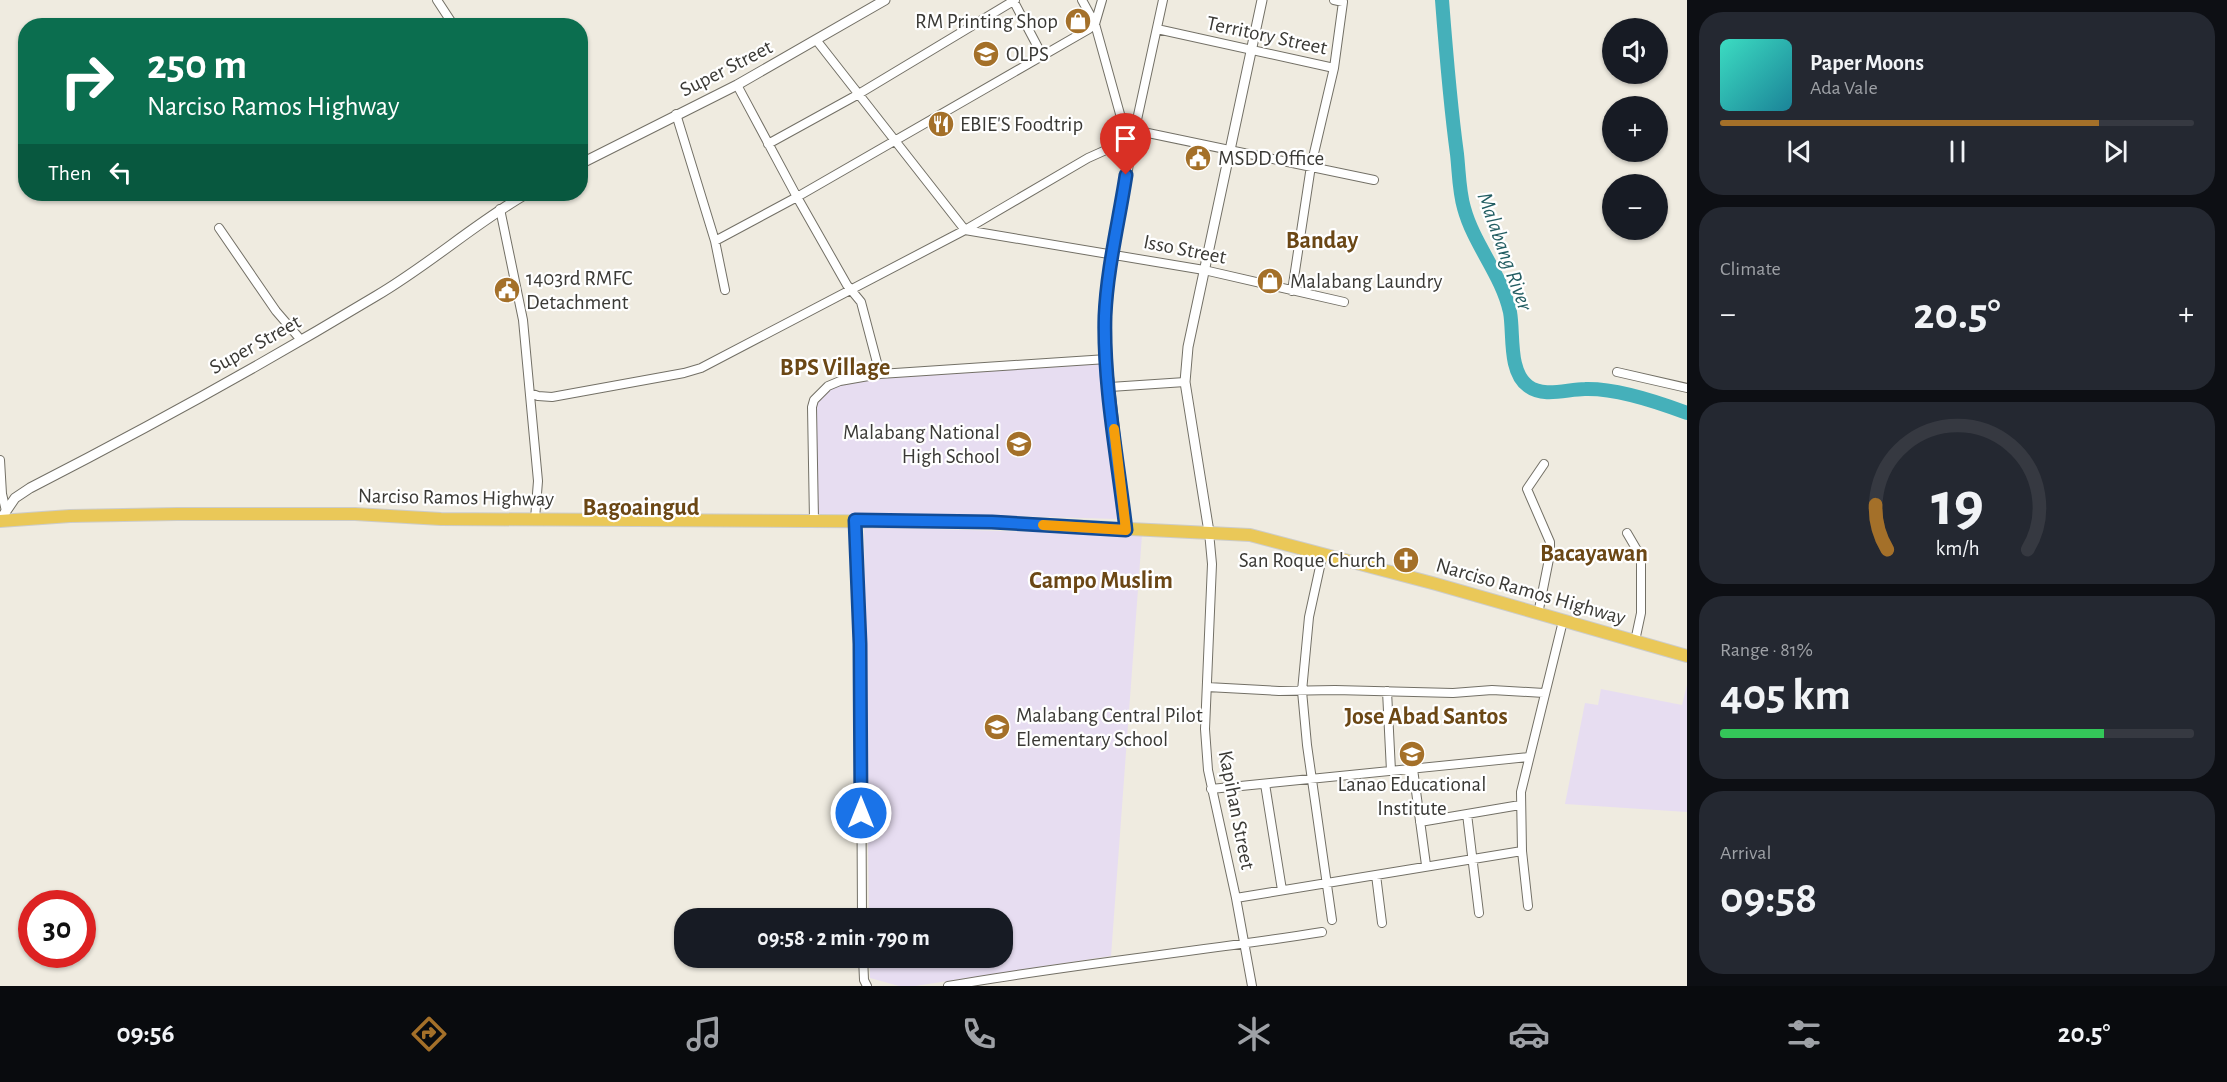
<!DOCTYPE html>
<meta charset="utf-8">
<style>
body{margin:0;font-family:"Alegreya Sans",sans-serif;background:#242831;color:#f1f3f6;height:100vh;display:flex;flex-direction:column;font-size:22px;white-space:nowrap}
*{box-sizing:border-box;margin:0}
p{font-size:20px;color:#9ea1a6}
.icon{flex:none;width:33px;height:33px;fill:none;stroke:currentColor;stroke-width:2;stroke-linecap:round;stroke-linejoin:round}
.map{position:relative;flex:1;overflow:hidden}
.side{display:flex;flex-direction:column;gap:12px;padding:12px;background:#0d0f14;width:540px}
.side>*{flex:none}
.guide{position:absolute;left:18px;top:18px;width:570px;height:183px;border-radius:24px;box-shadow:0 2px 4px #0004;background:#0b6e4f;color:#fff;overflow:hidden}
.tools{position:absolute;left:1602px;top:18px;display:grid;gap:12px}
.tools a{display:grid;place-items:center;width:66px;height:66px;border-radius:50%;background:#171b24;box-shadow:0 2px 4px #0004;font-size:30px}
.speed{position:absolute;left:18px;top:890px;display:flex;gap:12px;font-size:30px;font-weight:700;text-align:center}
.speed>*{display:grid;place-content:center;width:78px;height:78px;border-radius:50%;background:#171b24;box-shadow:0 2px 4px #0004;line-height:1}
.speed .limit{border:9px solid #d22;background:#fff;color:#111}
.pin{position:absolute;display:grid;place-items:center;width:51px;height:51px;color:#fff;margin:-62px -26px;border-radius:50% 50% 50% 0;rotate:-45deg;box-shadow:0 0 6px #0007}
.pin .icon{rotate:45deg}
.me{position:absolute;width:66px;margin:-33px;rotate:0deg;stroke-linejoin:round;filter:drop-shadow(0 0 4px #0008)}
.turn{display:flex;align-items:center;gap:21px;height:126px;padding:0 30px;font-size:27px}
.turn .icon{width:78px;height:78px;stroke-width:2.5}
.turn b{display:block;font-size:42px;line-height:51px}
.then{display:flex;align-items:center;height:57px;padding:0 30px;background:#0003;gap:12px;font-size:22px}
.big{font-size:45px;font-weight:600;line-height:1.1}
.side .card{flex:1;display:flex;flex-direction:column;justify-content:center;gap:9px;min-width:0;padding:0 21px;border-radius:24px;background:#242831}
.side .dial{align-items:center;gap:0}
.dial svg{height:156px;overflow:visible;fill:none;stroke:#363941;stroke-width:7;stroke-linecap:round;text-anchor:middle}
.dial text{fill:#f1f3f6;stroke:none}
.song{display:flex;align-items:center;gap:18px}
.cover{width:72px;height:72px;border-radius:9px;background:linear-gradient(135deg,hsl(170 70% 55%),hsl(190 70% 35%))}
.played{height:6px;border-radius:3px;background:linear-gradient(90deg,#a47029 80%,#363941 80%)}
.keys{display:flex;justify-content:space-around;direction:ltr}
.heat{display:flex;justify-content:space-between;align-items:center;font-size:33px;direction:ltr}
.charge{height:9px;border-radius:4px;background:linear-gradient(90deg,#34c759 81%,#363941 0)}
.trip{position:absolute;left:674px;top:908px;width:339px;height:60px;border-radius:24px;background:#171b24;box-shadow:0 2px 4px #0004;font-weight:600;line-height:60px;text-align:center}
.dock{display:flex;height:96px;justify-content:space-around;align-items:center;background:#090b0e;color:#9ea1a6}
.dock .icon{width:42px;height:42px}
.dock .on{color:#a47029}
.dock b{font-size:27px;color:#f1f3f6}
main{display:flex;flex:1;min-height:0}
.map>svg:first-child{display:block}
</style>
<main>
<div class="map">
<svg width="1687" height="986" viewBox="0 0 1687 986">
<rect width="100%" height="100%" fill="#efebe0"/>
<!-- education -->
<path fill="#e7ddf1" d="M1104 363 1117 519 929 514H817L814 407 816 400 823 393 841 383 862 379Z
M864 527 1142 535 1111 956 915 986H899L870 978V957H1002V918H869Z
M1687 685V812L1565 804 1585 703 1598 705 1601 689 1682 705Z"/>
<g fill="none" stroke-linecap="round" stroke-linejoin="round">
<!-- river -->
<path stroke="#45b0ba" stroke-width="14" d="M1442 0C1446 52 1450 103 1457 154 1459 172 1459 191 1464 208 1474 245 1502 275 1510 312 1514 334 1508 371 1528 386 1544 398 1567 389 1585 389 1616 388 1658 402 1687 413"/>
<defs>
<path id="minor" d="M437 0 454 26
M1013 0 1042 55
M1082 0 1095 24 1125 132
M1157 29 1334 68
M817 41 965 230 1204 270 1344 302
M737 85 797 197 847 285 861 302 880 374
M676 114 715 241 725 290
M1124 128 1374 180
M768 144 857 95 1015 0
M500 209 523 320 538 481 535 519
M219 228 276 311 301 340
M715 241 797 197 1089 29 1095 24 1102 0
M1292 291 1311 166 1334 68 1343 2 1334 0
M1617 372 1687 388
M1110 387 1185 382
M530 393 538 396 552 397 684 373 701 368 965 230 1088 158 1126 141
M0 460 2 494 6 511
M814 520 812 407 814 400 828 386 840 381 880 374 1107 359
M855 520 861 719 862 918
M1126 530 1107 359 1106 298 1135 129 1163 0
M1209 532 1212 564 1205 729 1208 770 1236 898 1252 986
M1627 533 1641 557V613L1635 641
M1323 553 1309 617 1302 691 1307 745 1332 920
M1538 614 1550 554V542L1527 489 1544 464
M1207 687 1279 691 1335 690 1453 693 1492 690 1544 693
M1387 691 1391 771
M1413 769 1426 865
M1265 784 1282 890
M1211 789 1529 757
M1467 814 1479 913
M1420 822 1520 805
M1376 875 1382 923
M1236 898 1522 851
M1528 906 1522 851 1521 792 1563 621
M863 957 864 980 867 986
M948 986C1072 964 1197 952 1322 932"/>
<path id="tertiary" d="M580 164 737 85 885 0
M0 520 15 498 30 488C147 428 263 364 376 296 429 265 474 224 526 194
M1209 532 1185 382 1188 347 1262 0"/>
<path id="trunk" d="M0 521 70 516 177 514H355L441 519 992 522 1250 535 1436 584 1687 656"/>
</defs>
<!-- minor casing -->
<use href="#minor" stroke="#737066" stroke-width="10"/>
<!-- tertiary casing -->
<use href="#tertiary" stroke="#737066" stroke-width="11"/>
<!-- trunk casing -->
<use href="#trunk" stroke="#ccccca" stroke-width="14"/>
<!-- minor -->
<use href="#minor" stroke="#fff" stroke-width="8"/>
<!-- tertiary -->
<use href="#tertiary" stroke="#fff" stroke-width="9"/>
<!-- trunk -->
<use href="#trunk" stroke="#eac858" stroke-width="12"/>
</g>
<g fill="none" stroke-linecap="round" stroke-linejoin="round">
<defs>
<path id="route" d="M861 813 860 644 855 520 992 522 1126 530C1118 461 1103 384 1105 316 1107 269 1119 221 1126 175"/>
</defs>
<!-- route casing -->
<use href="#route" stroke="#114b97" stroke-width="15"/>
<!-- route -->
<use href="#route" stroke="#1a73e8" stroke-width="10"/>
<!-- slow -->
<path stroke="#f59e0b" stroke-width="10" d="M1043 525 1126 530 1114 429"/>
</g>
<!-- icons -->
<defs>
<symbol id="shop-disc" viewBox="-11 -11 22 22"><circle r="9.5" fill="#a47029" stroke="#fff"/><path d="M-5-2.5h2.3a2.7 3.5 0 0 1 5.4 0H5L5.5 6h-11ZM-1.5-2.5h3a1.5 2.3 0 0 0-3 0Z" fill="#fff"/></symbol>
<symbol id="school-disc" viewBox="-11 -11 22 22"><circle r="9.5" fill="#a47029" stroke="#fff"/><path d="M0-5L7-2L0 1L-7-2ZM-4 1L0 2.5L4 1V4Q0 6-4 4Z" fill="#fff"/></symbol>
<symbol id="restaurant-disc" viewBox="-11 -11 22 22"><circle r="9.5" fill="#a47029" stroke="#fff"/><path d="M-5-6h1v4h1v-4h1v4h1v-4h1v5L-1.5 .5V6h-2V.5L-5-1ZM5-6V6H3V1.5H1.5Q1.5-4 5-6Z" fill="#fff"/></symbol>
<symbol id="civic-disc" viewBox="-11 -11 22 22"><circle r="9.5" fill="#a47029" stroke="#fff"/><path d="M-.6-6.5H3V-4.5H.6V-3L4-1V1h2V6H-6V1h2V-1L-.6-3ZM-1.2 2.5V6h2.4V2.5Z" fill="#fff"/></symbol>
<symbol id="church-disc" viewBox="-11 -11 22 22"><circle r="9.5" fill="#a47029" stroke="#fff"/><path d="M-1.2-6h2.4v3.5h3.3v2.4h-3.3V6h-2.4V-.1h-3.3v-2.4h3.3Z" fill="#fff"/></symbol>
</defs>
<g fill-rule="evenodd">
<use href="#shop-disc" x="1063" y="6" width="30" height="30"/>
<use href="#school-disc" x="971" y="39" width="30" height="30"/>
<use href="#restaurant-disc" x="926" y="109" width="30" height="30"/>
<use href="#civic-disc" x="1183" y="143" width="30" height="30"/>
<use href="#shop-disc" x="1255" y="266" width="30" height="30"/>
<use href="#civic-disc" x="492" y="275" width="30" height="30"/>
<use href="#school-disc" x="1004" y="429" width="30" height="30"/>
<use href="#church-disc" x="1391" y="545" width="30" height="30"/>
<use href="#school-disc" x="982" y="712" width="30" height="30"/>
<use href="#school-disc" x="1397" y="739" width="30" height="30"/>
</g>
<g text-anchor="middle" stroke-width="4.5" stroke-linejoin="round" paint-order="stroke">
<!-- poi labels -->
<g font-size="21" fill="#3a3935" stroke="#fff" text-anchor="start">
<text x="1058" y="28" text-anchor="end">RM Printing Shop</text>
<text x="1006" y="61">OLPS</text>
<text x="960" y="131">EBIE'S Foodtrip</text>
<text x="1218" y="165">MSDD Office</text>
<text x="526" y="285">1403rd RMFC<tspan x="526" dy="24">Detachment</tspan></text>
<text x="1290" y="288">Malabang Laundry</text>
<text x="1000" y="439" text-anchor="end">Malabang National<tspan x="1000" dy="24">High School</tspan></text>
<text x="1386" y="567" text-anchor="end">San Roque Church</text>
<text x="1016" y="722">Malabang Central Pilot<tspan x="1016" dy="24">Elementary School</tspan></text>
<text x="1412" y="791" text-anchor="middle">Lanao Educational<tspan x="1412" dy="24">Institute</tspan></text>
</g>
<!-- street labels -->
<g font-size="21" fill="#3a3935" stroke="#fff">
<text transform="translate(1267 35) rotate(12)" y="7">Territory Street</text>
<text transform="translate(726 68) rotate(-27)" y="7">Super Street</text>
<text transform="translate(1185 249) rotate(11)" y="7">Isso Street</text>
<text transform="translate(255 344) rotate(-29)" y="7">Super Street</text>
<text transform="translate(456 497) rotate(1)" y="7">Narciso Ramos Highway</text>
<text transform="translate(1531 591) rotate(16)" y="7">Narciso Ramos Highway</text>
<text transform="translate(1237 810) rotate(79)" y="7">Kapihan Street</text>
</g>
<!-- water labels -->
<g font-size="22" font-style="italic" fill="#225d62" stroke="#fff">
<text transform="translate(1506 251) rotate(70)" y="8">Malabang River</text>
</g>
<!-- quarter labels -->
<g font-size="24" font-weight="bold" fill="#6b4715" stroke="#fff">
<text x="1322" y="248">Banday</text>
<text x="835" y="375">BPS Village</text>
<text x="641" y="515">Bagoaingud</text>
<text x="1594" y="561">Bacayawan</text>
<text x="1101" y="588">Campo Muslim</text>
<text x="1426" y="724">Jose Abad Santos</text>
</g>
</g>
</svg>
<div class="tools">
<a><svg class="icon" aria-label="sound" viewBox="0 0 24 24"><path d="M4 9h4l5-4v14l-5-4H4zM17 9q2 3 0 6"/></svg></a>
<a>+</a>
<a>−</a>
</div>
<div class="speed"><div class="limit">30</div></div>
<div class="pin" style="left:1126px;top:175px;background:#d93025"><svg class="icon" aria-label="arrive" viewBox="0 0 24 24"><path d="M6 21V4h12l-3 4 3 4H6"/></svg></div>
<svg class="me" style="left:861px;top:813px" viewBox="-20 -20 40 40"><circle r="17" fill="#1a73e8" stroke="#fff" stroke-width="3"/><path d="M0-11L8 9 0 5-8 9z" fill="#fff"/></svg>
<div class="trip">09:58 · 2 min · 790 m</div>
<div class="guide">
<div class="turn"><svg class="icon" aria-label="right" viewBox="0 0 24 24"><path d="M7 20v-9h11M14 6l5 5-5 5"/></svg><div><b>250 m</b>Narciso Ramos Highway</div></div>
<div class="then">Then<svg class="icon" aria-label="left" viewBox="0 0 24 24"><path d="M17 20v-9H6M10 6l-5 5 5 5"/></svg></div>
</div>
</div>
<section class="side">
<div class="card">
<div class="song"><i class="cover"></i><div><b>Paper Moons</b><p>Ada Vale</p></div></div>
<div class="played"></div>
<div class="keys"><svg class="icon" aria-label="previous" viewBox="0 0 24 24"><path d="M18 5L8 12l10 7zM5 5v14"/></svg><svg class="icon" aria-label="pause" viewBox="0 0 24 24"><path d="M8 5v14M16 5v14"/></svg><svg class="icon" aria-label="next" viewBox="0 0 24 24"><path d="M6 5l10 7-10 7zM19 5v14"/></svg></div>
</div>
<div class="card"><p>Climate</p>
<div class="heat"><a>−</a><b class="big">20.5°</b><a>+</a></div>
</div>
<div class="card dial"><svg viewBox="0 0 100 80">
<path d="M14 69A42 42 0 1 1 86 69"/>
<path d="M14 69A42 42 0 0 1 8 46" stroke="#a47029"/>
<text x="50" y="56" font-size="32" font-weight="700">19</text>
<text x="50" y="72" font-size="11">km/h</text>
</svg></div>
<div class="card"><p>Range · 81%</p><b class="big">405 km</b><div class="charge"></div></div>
<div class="card"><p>Arrival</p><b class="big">09:58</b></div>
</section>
</main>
<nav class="dock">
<b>09:56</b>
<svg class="icon on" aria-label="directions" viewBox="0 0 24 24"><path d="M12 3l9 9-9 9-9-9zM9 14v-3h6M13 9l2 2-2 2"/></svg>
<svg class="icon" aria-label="music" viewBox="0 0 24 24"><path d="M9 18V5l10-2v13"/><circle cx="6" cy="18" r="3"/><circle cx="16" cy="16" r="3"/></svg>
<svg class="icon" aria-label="phone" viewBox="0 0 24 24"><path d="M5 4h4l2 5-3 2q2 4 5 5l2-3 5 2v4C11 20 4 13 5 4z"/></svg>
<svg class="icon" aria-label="climate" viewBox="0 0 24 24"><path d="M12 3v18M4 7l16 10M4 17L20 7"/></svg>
<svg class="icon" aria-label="car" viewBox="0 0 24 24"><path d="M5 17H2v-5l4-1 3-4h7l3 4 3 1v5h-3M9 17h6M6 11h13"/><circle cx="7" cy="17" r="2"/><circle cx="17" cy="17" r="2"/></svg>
<svg class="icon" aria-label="filters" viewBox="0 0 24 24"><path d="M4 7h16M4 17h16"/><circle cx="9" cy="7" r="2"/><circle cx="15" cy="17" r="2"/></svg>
<b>20.5°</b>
</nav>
